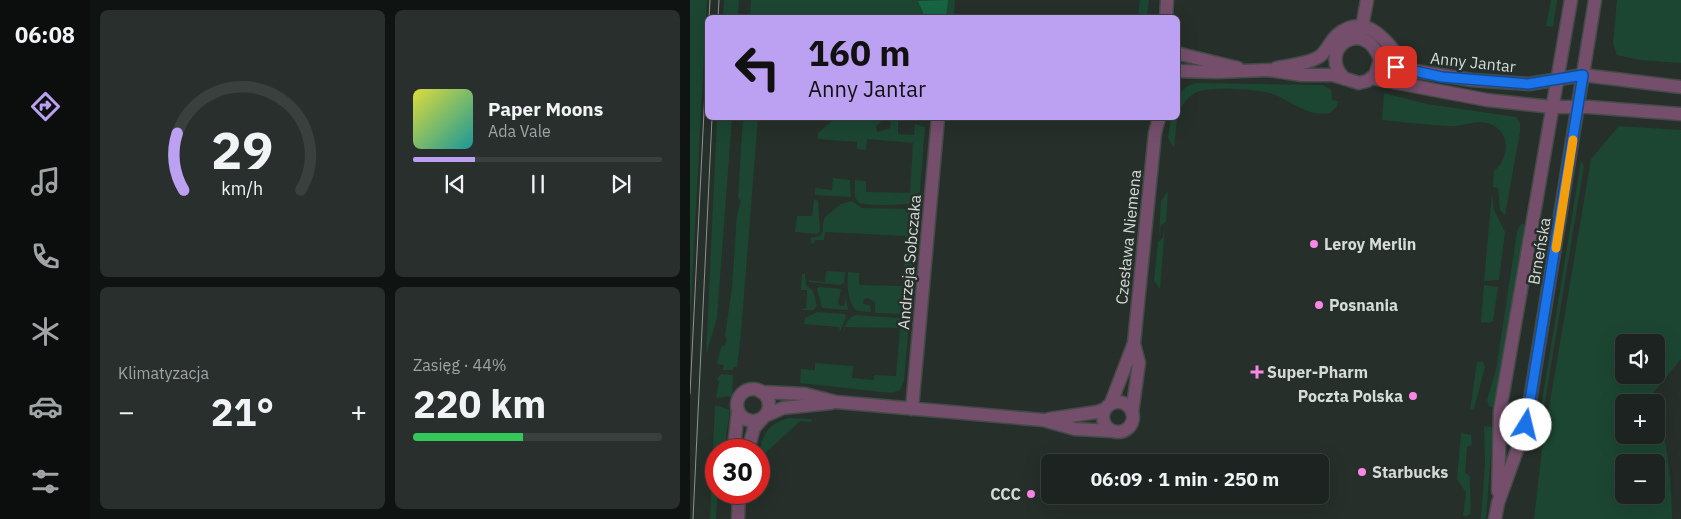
<!DOCTYPE html>
<html lang="pl">
<meta charset="utf-8">
<style>
body{margin:0;font-family:"IBM Plex Sans",sans-serif;background:#292f2d;color:#f1f3f6;height:100vh;display:flex;flex-direction:column;font-size:19px;white-space:nowrap}
*{box-sizing:border-box;margin:0}
p{font-size:16px;color:#a0a4a5}
.icon{flex:none;width:28px;height:28px;fill:none;stroke:currentColor;stroke-width:2;stroke-linecap:round;stroke-linejoin:round}
.map{position:relative;flex:1;overflow:hidden}
.sheet{display:flex;flex-direction:column;gap:10px;padding:10px;background:#0f1312;width:600px}
.sheet>*{flex:none}
.banner{position:absolute;left:15px;top:15px;width:475px;height:105px;border-radius:8px;box-shadow:0 5px 20px #0002,0 0 0 1px #3a403e;background:#bca0f2;color:#111;overflow:hidden}
.tools{position:absolute;left:925px;top:334px;display:grid;gap:10px}
.tools a{display:grid;place-items:center;width:50px;height:50px;border-radius:8px;background:#1c2320;box-shadow:0 5px 20px #0002,0 0 0 1px #3a403e;font-size:25px}
.speed{position:absolute;left:15px;top:439px;display:flex;gap:10px;font-size:25px;font-weight:700;text-align:center}
.speed>*{display:grid;place-content:center;width:65px;height:65px;border-radius:50%;background:#1c2320;box-shadow:0 5px 20px #0002,0 0 0 1px #3a403e;line-height:1}
.speed .limit{border:8px solid #d22;background:#fff;color:#111}
.pin{position:absolute;display:grid;place-items:center;width:42px;height:42px;color:#fff;margin:-21px;border-radius:10px;box-shadow:0 2px 8px #0006}
.me{position:absolute;width:55px;margin:-28px;rotate:9deg;stroke-linejoin:round;filter:drop-shadow(0 0 4px #0008)}
.turn{display:flex;align-items:center;gap:18px;height:105px;padding:0 20px;font-size:22px}
.turn .icon{width:65px;height:65px;stroke-width:2.5}
.turn b{display:block;font-size:35px;line-height:42px}
.big{font-size:38px;font-weight:800;line-height:1.1}
.sheet .card{flex:1;display:flex;flex-direction:column;justify-content:center;gap:8px;min-width:0;padding:0 18px;border-radius:8px;background:#292f2d}
.sheet .dial{align-items:center;gap:0}
.dial svg{height:130px;overflow:visible;fill:none;stroke:#3a403e;stroke-width:7;stroke-linecap:round;text-anchor:middle}
.dial text{fill:#f1f3f6;stroke:none}
.song{display:flex;align-items:center;gap:15px}
.cover{width:60px;height:60px;border-radius:8px;background:linear-gradient(135deg,hsl(60 70% 55%),hsl(180 70% 35%))}
.played{height:5px;border-radius:2px;background:linear-gradient(90deg,#bca0f2 25%,#3a403e 25%)}
.keys{display:flex;justify-content:space-around;direction:ltr}
.heat{display:flex;justify-content:space-between;align-items:center;font-size:28px;direction:ltr}
.charge{height:8px;border-radius:4px;background:linear-gradient(90deg,#34c759 44%,#3a403e 0)}
.sheet .tiles{flex:1;display:grid;gap:10px;grid-template-columns:repeat(2,1fr)}
.trip{position:absolute;left:351px;top:454px;width:288px;height:50px;border-radius:8px;background:#1c2320;box-shadow:0 5px 20px #0002,0 0 0 1px #3a403e;font-weight:800;line-height:50px;text-align:center}
main{display:flex;flex:1;min-height:0}
.menu{display:flex;flex-direction:column;width:90px;justify-content:space-around;align-items:center;background:#0b0e0d;color:#a0a4a5}
.menu .icon{width:35px;height:35px}
.menu .active{color:#bca0f2}
.menu b{font-size:22px;color:#f1f3f6}
.map>svg:first-child{display:block}
</style>
<main>
<nav class="menu">
<b>06:08</b>
<svg class="icon active" aria-label="directions" viewBox="0 0 24 24"><path d="M12 3l9 9-9 9-9-9zM9 14v-3h6M13 9l2 2-2 2"/></svg>
<svg class="icon" aria-label="music" viewBox="0 0 24 24"><path d="M9 18V5l10-2v13"/><circle cx="6" cy="18" r="3"/><circle cx="16" cy="16" r="3"/></svg>
<svg class="icon" aria-label="phone" viewBox="0 0 24 24"><path d="M5 4h4l2 5-3 2q2 4 5 5l2-3 5 2v4C11 20 4 13 5 4z"/></svg>
<svg class="icon" aria-label="climate" viewBox="0 0 24 24"><path d="M12 3v18M4 7l16 10M4 17L20 7"/></svg>
<svg class="icon" aria-label="car" viewBox="0 0 24 24"><path d="M5 17H2v-5l4-1 3-4h7l3 4 3 1v5h-3M9 17h6M6 11h13"/><circle cx="7" cy="17" r="2"/><circle cx="17" cy="17" r="2"/></svg>
<svg class="icon" aria-label="filters" viewBox="0 0 24 24"><path d="M4 7h16M4 17h16"/><circle cx="9" cy="7" r="2"/><circle cx="15" cy="17" r="2"/></svg>
</nav>
<section class="sheet">
<div class="tiles">
<div class="card dial"><svg viewBox="0 0 100 80">
<path d="M14 69A42 42 0 1 1 86 69"/>
<path d="M14 69A42 42 0 0 1 10 34" stroke="#bca0f2"/>
<text x="50" y="56" font-size="32" font-weight="700">29</text>
<text x="50" y="72" font-size="11">km/h</text>
</svg></div>
<div class="card">
<div class="song"><i class="cover"></i><div><b>Paper Moons</b><p>Ada Vale</p></div></div>
<div class="played"></div>
<div class="keys"><svg class="icon" aria-label="previous" viewBox="0 0 24 24"><path d="M18 5L8 12l10 7zM5 5v14"/></svg><svg class="icon" aria-label="pause" viewBox="0 0 24 24"><path d="M8 5v14M16 5v14"/></svg><svg class="icon" aria-label="next" viewBox="0 0 24 24"><path d="M6 5l10 7-10 7zM19 5v14"/></svg></div>
</div>
<div class="card"><p>Klimatyzacja</p>
<div class="heat"><a>−</a><b class="big">21°</b><a>+</a></div>
</div>
<div class="card"><p>Zasięg · 44%</p><b class="big">220 km</b><div class="charge"></div></div>
</div>
</section>
<div class="map">
<svg width="991" height="519" viewBox="0 0 991 519">
<rect width="100%" height="100%" fill="#262f2a"/>
<!-- green -->
<path fill="#1c4632" fill-rule="evenodd" d="M0 0H17L0 321Z
M34 0H49L48 17H33Z
M61 0H265L264 17H60Z
M450 0H459L457 17H448Z
M861 0H867L863 27 856 26Z
M927 0H991V63L950 60 927 55 923 44Z
M505 83 633 85 641 90 642 100 648 101 647 106 640 113C620 118 601 101 583 94 570 89 519 86 507 92 497 97 491 106 488 115V95L496 87Z
M694 93 737 104 826 117 830 123V132L815 215 810 210 808 188 803 187 804 171C819 159 822 132 800 124 787 119 775 126 762 126 738 125 715 122 692 120Z
M27 118H42L27 318 16 355Z
M53 118H68L51 333 47 367H44L43 370H33L34 365 27 364 31 347 35 345 37 339 35 336 42 288 47 214 51 201 48 198Z
M145 118 193 120 186 126 187 132 200 128 201 123 199 121H208V134L224 135 225 124 235 127 229 201C221 206 179 206 169 203L165 197V180L176 181V192L220 193 223 143 177 139 176 150 167 149V142L128 139V133Z
M481 118H487L484 148 478 138Z
M929 126 991 130V359L964 392C975 434 982 475 982 519H844L852 449 901 159ZM934 342H966V375H934ZM934 402H966V435H934ZM934 462H966V495H934Z
M891 160 894 166 853 414H850Z
M143 178 160 180 161 197 125 195V188L142 190Z
M478 191 476 222 471 225 469 236 471 201Z
M802 193 804 210 815 232 809 280 794 281Z
M124 199 128 201 130 231 127 234 105 232 107 216H122Z
M162 201 172 208 219 209 228 213 220 311 210 314 185 313V302L178 298 174 299 173 304 180 305 181 312 167 311C157 302 157 285 158 272L169 273V285L213 286 216 236 135 232 134 240H125L124 244 121 243V238C140 235 129 229 135 217L151 204Z
M831 224H834V233L805 408 799 406 797 400 806 370 827 232Z
M475 227 470 289 464 281 468 242 473 237Z
M136 271 155 272 154 283 150 285 119 282 118 280 135 282Z
M112 274H115L116 285 123 291 127 306 123 310H110L116 308 117 290H111Z
M794 285 808 287 803 321 799 323 791 322Z
M129 287 151 289 148 303 151 306H154L156 297 158 310 132 308 127 289Z
M127 312 155 314 156 317 150 331 149 327 114 324 115 318Z
M166 315 209 318 219 323 214 381 210 390 201 393 110 383 111 369 125 370V363L163 366 162 378 184 380V375L206 376 210 328 155 327 153 334C154 326 158 317 166 315Z
M787 362H793L795 367 784 409 780 410Z
M31 374 43 375 42 396 26 398 29 382 27 379Z
M25 405 40 410 36 436 37 450H26V492L39 493V500L27 499 26 519H20Z
M99 418 121 419 122 422 110 421 69 459C70 438 77 423 99 418Z
M794 426 803 427 796 518 791 519 795 463Z
M771 433 781 435 782 445 777 447 775 473 780 476C779 489 782 501 780 514L776 516H773L776 493 767 479Z"/>
<!-- forest -->
<path fill="#176544" d="M258 0 256 18 235 17 228 1Z"/>
<g fill="none" stroke-linecap="round" stroke-linejoin="round">
<defs>
<path id="street" d="M476 18 477 0
M671 33 677 0
M490 54 548 68
M690 60 719 70 782 80 839 84 893 75 991 87
M586 68C599 65 619 64 630 56 637 51 641 40 647 35 680 8 701 49 719 70
M488 71 527 72 578 70 612 75H643L669 83 677 81 685 75 690 60C674 14 625 51 655 79
M681 78 797 100 862 107H899L991 114
M47 405a16 16 0 1 1 32 0a16 16 0 1 1-32 0Z
M71 392 115 394 146 402 353 420 385 429 421 431
M413 417a15 15 0 1 1 30 0a15 15 0 1 1-30 0Z
M421 403 444 343 465 133 469 118
M222 409 248 118
M442 413 449 363 444 344
M75 416 93 408 141 403
M359 419 407 412 415 409
M47 450 45 438 48 411
M58 450 64 428 72 419
M808 491 810 411 881 0
M48 519 49 492
M805 519 808 503 836 425 905 0"/>
</defs>
<!-- street casing -->
<use href="#street" stroke="#424b46" stroke-width="15"/>
<!-- street -->
<use href="#street" stroke="#754e6c" stroke-width="12"/>
<!-- tram -->
<path stroke="#8d9490" stroke-width="1" d="M19 18 20 0
M28 18 29 0
M0 394 18 31
M3 519 22 118"/>
</g>
<g fill="none" stroke-linecap="round" stroke-linejoin="round">
<defs>
<path id="route" d="M706 67 752 77 838 84 893 75 836 425"/>
</defs>
<!-- route casing -->
<use href="#route" stroke="#114b97" stroke-width="12"/>
<!-- route -->
<use href="#route" stroke="#1a73e8" stroke-width="9"/>
<!-- slow -->
<path stroke="#f59e0b" stroke-width="9" d="M866 248 883 140"/>
</g>
<!-- markers -->
<g fill="#fc86e4" stroke="#262f2a" stroke-width="2">
<circle cx="624" cy="244" r="5"/>
<circle cx="629" cy="305" r="5"/>
<path d="M564.5 364.5h5v5h5v5h-5v5h-5v-5h-5v-5h5z"/>
<circle cx="723" cy="396" r="5"/>
<circle cx="672" cy="472" r="5"/>
<circle cx="341" cy="494" r="5"/>
</g>
<g text-anchor="middle" stroke-width="5" stroke-linejoin="round" paint-order="stroke">
<!-- street labels -->
<g font-size="16" fill="#d6dbd8" stroke="#262f2a">
<text transform="translate(783 62) rotate(6)" y="6">Anny Jantar</text>
<text transform="translate(438 237) rotate(-84)" y="6">Czesława Niemena</text>
<text transform="translate(849 251) rotate(-80)" y="6">Brneńska</text>
<text transform="translate(219 262) rotate(-85)" y="6">Andrzeja Sobczaka</text>
</g>
<!-- poi labels -->
<g font-size="16" font-weight="bold" fill="#d6dbd8" stroke="#262f2a" text-anchor="start">
<text x="634" y="250">Leroy Merlin</text>
<text x="639" y="311">Posnania</text>
<text x="577" y="378">Super-Pharm</text>
<text x="713" y="402" text-anchor="end">Poczta Polska</text>
<text x="682" y="478">Starbucks</text>
<text x="331" y="500" text-anchor="end">CCC</text>
</g>
</g>
</svg>
<div class="tools">
<a><svg class="icon" aria-label="sound" viewBox="0 0 24 24"><path d="M4 9h4l5-4v14l-5-4H4zM17 9q2 3 0 6"/></svg></a>
<a>+</a>
<a>−</a>
</div>
<div class="speed"><div class="limit">30</div></div>
<div class="pin" style="left:706px;top:67px;background:#d93025"><svg class="icon" aria-label="arrive" viewBox="0 0 24 24"><path d="M6 21V4h12l-3 4 3 4H6"/></svg></div>
<svg class="me" style="left:836px;top:425px" viewBox="-20 -20 40 40"><circle r="19" fill="#fff"/><path d="M0-13L10 11 0 6-10 11z" fill="#1a73e8"/></svg>
<div class="trip">06:09 · 1 min · 250 m</div>
<div class="banner">
<div class="turn"><svg class="icon" aria-label="left" viewBox="0 0 24 24"><path d="M17 20v-9H6M10 6l-5 5 5 5"/></svg><div><b>160 m</b>Anny Jantar</div></div>
</div>
</div>
</main>
